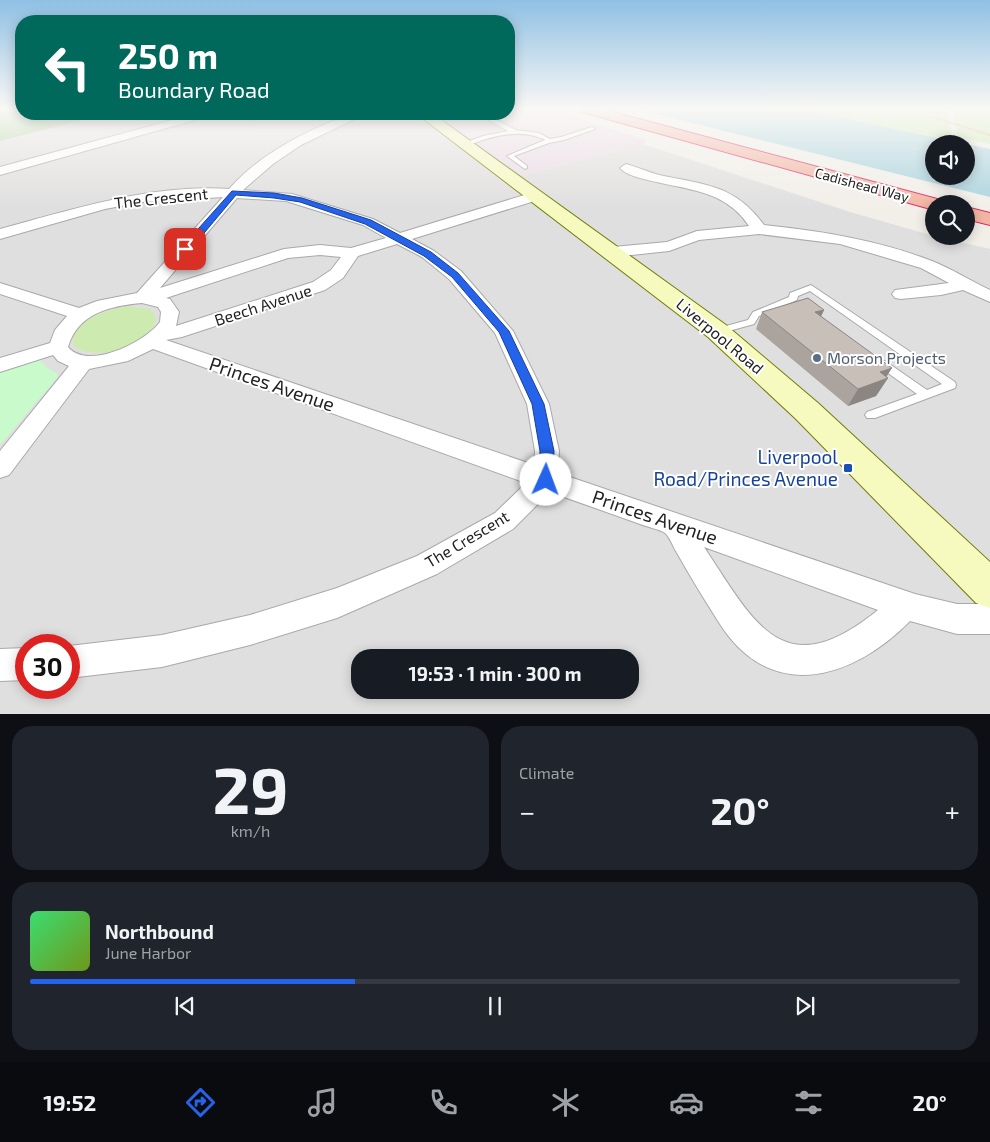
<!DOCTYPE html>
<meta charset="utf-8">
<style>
body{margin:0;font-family:"Exo 2",sans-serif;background:#20242c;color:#f1f3f6;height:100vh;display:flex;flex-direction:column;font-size:19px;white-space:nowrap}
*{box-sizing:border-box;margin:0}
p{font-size:16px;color:#9ea1a6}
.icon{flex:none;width:28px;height:28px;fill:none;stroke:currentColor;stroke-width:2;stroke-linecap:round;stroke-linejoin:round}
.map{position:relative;height:714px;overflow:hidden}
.panel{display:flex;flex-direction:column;gap:12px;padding:12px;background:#0d0f14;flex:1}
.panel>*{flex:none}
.banner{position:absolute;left:15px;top:15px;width:500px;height:105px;border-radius:20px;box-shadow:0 2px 12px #0003;background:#00695c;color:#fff;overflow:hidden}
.buttons{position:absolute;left:925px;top:135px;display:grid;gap:10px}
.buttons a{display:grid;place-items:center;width:50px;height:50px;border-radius:50%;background:#171b24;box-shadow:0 2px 12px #0003;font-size:25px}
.speed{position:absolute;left:15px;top:634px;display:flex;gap:10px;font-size:25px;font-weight:700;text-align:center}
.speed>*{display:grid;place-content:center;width:65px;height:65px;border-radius:50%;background:#171b24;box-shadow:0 2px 12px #0003;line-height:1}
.speed .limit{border:8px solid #d22;background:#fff;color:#111}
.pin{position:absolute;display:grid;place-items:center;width:42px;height:42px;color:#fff;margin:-21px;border-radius:10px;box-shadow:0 2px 8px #0006}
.me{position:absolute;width:55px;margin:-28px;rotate:2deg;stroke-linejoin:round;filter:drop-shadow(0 0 4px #0008)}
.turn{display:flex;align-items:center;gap:18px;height:105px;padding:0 20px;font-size:22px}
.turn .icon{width:65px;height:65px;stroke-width:2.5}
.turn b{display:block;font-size:35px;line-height:42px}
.big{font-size:38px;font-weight:700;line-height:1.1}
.panel .tile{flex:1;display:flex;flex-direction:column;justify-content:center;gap:8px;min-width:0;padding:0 18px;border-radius:20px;background:#20242c}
.panel .dial{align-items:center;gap:0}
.dial b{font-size:65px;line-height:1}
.song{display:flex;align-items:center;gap:15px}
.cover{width:60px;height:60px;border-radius:8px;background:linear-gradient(135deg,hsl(140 70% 55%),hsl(80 70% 35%))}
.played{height:5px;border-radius:2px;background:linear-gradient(90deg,#2563eb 35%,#363941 35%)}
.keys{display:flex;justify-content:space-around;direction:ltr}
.heat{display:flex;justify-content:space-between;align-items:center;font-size:28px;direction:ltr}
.panel .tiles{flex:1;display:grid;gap:12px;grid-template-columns:1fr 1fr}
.tile:last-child{grid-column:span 2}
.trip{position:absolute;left:351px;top:649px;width:288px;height:50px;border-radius:20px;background:#171b24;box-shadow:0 2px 12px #0003;font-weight:700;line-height:50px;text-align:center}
.menu{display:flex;height:80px;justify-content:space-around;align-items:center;background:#090b0e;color:#9ea1a6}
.menu .icon{width:35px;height:35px}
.menu .on{color:#2563eb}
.menu b{font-size:22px;color:#f1f3f6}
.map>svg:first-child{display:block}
</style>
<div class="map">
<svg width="990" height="715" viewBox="0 0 990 715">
<rect width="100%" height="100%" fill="#f2efe9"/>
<!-- residential -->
<path fill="#e0dfdf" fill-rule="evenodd" d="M107 114H430L523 175 643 144 850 212 934 236 990 249V714L0 715V141ZM26 645H69V688H26ZM360 658H630V690H360Z"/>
<!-- industrial -->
<path fill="#ebdbe8" d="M509 109H550L647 140 643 144 523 175 430 114H509Z"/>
<!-- grass -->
<path fill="#cdebb0" d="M803 109 947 110 953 141Z
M953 109H990V144L957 137 954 110 960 111Z
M128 306 150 309 156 317C156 346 95 363 74 346 66 321 110 309 128 306Z"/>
<!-- forest -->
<path fill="#add19e" d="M0 109H21V114H107L0 141Z"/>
<!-- park -->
<path fill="#c8facc" d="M39 358 46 367 58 374 57 378 0 445V370Z"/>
<!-- water -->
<path fill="#aad3df" d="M636 109H803L965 144H934V176H966V144L990 149V197Z"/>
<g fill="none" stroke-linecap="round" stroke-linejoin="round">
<defs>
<path id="service" d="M478 114H484L516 130 539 133 550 139 561 137 592 127 595 129 564 140 549 143 514 156 527 166V168L525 169 507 156 545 140 544 139C525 131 506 133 486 139 479 141 471 145 464 145V143L483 136 508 131Z
M811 285 955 382 956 385 955 388 875 418H867L865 415 867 412 917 394 877 365 876 363 877 361H885L927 390 942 384 810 291 798 296 797 300 759 316 754 324 718 334 713 331 715 329 748 320 753 312 789 297 790 293Z"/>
<path id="minor" d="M194 114H210L209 116 0 175V167Z
M351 114H365L301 145 273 164 243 190 292 194 373 219 400 233 531 193H541L543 196 541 199 412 239 434 251 461 271 513 331 549 404 559 451 558 473 915 594 957 604H990V634H957L910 621C851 681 769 704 718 621 704 599 690 576 677 553 673 547 670 537 665 533 659 529 647 527 640 524 610 513 580 503 550 492L513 529 437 574 337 618 250 645 162 667 69 678V646L162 635 250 615 337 588 417 556 495 513 526 483 153 349 128 361 89 369 9 475 0 478V451L69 366 58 361 53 355 0 372V358L50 343 55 330 67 316 0 294V283L79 308 97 301 137 293 223 197 142 202 105 209 0 239V229C75 209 151 184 229 189 261 153 307 130 351 114ZM237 198 286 201 363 225 386 238 351 248 320 245 284 249 160 288ZM397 244 422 257 449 279 495 333 527 404 535 451 534 465 166 340 182 337 325 290 343 278 358 256ZM320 255 341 257 331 270 313 282 176 326 179 312 170 299 166 298 169 297 288 258ZM142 303 158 307 161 312 160 322C145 342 88 371 68 347 78 313 110 306 142 303ZM704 547 878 610C783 687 755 624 704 547Z
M626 164C637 167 648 172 659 175 705 185 734 184 764 225 821 231 878 240 932 261 952 269 971 281 990 290V302L963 290 941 295 901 299 895 298 892 294 895 290 949 283 921 268 840 244 759 234 699 240 669 251 613 257 607 255 605 252 607 249 613 247 667 242 697 231 749 226C724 188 684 190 644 179 636 177 625 174 620 168Z
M26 648V680L0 681V649Z"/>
<path id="secondary" d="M417 114H433L726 325 818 403 990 562V608L976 603 796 419 708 337Z"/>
<path id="trunk" d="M580 109H602L941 200 944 204H934V210L927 208 582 112Z
M966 207 990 213V225L966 219Z"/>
</defs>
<!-- service casing -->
<use href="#service" stroke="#a9a9a9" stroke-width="2"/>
<!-- minor casing -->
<use href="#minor" stroke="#a9a9a9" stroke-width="2"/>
<!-- secondary casing -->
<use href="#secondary" stroke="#707d05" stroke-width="2"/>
<!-- trunk casing -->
<use href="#trunk" stroke="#dc2a67" stroke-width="2"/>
<!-- path -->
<path stroke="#fa8072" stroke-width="2" stroke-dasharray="1 1" stroke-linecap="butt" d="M932 117 990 135"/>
<!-- service -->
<use href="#service" fill="#fff" fill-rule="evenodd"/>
<!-- minor -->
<use href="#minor" fill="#fff" fill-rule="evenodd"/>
<!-- secondary -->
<use href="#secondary" fill="#f7fabf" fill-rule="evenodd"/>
<!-- trunk -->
<use href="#trunk" fill="#f2b4a3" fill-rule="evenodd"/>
</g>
<!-- wall -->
<path fill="#aba49e" d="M824 310 821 316 888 378 876 396 848 406 756 329 762 312Z"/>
<!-- shaded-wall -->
<path fill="#8b8681" d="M824 310 816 327 815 312Z
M892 368 885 379 888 378 876 396 848 406 858 389 880 372Z"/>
<!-- building -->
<path fill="#c7bfb8" stroke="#8b8681" d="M808 298 824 310 815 312 892 368 880 372 888 378 858 389 762 312Z"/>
<!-- sky -->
<linearGradient id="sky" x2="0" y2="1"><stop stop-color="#8fc0e4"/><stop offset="0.52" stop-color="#f9f8f5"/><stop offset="1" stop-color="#f9f8f5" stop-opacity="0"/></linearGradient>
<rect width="990" height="209" fill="url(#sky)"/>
<!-- route -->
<path fill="#2563eb" stroke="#184099" d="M232 191 274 193 302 198 371 220 431 252 458 273 509 331 544 404 554 451 553 480 551 484 546 486 541 484 539 480 540 451 532 404 499 332 452 277 424 256 365 224 300 202 274 198 236 195 189 251H182V247Z"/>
<!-- markers -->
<circle fill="#5c6f8a" stroke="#fff" stroke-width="2" cx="817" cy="358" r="5"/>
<rect fill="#1a4fb4" stroke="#fff" stroke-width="2" x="843" y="463" width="10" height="10" rx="2.5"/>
<g text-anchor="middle" stroke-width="4" stroke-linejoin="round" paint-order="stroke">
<!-- far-street labels -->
<g font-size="14" fill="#222" stroke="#fff">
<text transform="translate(862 185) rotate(15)" y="5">Cadishead Way</text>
</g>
<!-- street labels -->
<g font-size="16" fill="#222" stroke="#fff">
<text transform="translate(161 198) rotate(-6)" y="6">The Crescent</text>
<text transform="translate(263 305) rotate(-18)" y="6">Beech Avenue</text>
<text transform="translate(720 336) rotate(40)" y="6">Liverpool Road</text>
<text transform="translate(467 539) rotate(-31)" y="6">The Crescent</text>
</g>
<!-- service labels -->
<g font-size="16" fill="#4e5e75" stroke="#fff" text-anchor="start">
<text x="827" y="364">Morson Projects</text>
</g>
<!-- near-street labels -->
<g font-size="19" fill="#222" stroke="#fff">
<text transform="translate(272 384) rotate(19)" y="7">Princes Avenue</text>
<text transform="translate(655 517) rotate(19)" y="7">Princes Avenue</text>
</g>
<!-- near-transit labels -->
<g font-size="19" fill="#164399" stroke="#fff" text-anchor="end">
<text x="838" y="464">Liverpool<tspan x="838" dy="22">Road/Princes Avenue</tspan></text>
</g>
</g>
</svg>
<div class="buttons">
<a><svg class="icon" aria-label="sound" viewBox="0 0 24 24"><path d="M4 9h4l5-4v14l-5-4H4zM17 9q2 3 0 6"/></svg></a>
<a><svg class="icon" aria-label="search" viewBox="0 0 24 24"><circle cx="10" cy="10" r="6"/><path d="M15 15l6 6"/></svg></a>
</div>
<div class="speed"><div class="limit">30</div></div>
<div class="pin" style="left:185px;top:249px;background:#d93025"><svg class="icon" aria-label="arrive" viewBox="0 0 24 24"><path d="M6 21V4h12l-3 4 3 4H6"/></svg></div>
<svg class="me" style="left:546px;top:480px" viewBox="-20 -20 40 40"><circle r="19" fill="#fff"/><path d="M0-13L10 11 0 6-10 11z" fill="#2563eb"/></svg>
<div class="trip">19:53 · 1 min · 300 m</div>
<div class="banner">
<div class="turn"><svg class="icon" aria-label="left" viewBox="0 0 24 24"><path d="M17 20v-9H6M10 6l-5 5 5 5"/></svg><div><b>250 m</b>Boundary Road</div></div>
</div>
</div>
<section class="panel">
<div class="tiles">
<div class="tile dial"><b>29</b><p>km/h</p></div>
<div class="tile"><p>Climate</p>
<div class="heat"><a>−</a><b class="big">20°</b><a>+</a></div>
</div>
<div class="tile">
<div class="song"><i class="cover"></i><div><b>Northbound</b><p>June Harbor</p></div></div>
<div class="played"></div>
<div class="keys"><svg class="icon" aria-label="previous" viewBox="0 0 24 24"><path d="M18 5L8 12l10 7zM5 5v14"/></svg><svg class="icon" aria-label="pause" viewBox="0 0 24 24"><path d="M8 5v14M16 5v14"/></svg><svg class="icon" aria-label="next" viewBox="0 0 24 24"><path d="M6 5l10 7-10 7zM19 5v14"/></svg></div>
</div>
</div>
</section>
<nav class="menu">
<b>19:52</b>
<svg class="icon on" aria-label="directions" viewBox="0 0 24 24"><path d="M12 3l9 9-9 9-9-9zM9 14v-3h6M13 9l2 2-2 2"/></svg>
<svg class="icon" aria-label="music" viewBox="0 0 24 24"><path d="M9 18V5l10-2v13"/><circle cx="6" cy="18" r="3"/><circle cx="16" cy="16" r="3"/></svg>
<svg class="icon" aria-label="phone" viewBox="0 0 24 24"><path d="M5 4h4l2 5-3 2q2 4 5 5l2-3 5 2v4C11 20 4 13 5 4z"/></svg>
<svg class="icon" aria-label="climate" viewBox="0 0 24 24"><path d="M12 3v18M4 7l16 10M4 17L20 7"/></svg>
<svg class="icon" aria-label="car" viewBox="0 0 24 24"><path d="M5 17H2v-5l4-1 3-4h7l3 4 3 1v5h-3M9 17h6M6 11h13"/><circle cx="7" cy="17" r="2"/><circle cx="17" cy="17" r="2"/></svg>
<svg class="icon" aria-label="filters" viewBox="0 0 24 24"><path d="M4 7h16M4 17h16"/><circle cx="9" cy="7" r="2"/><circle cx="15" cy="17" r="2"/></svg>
<b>20°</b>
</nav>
